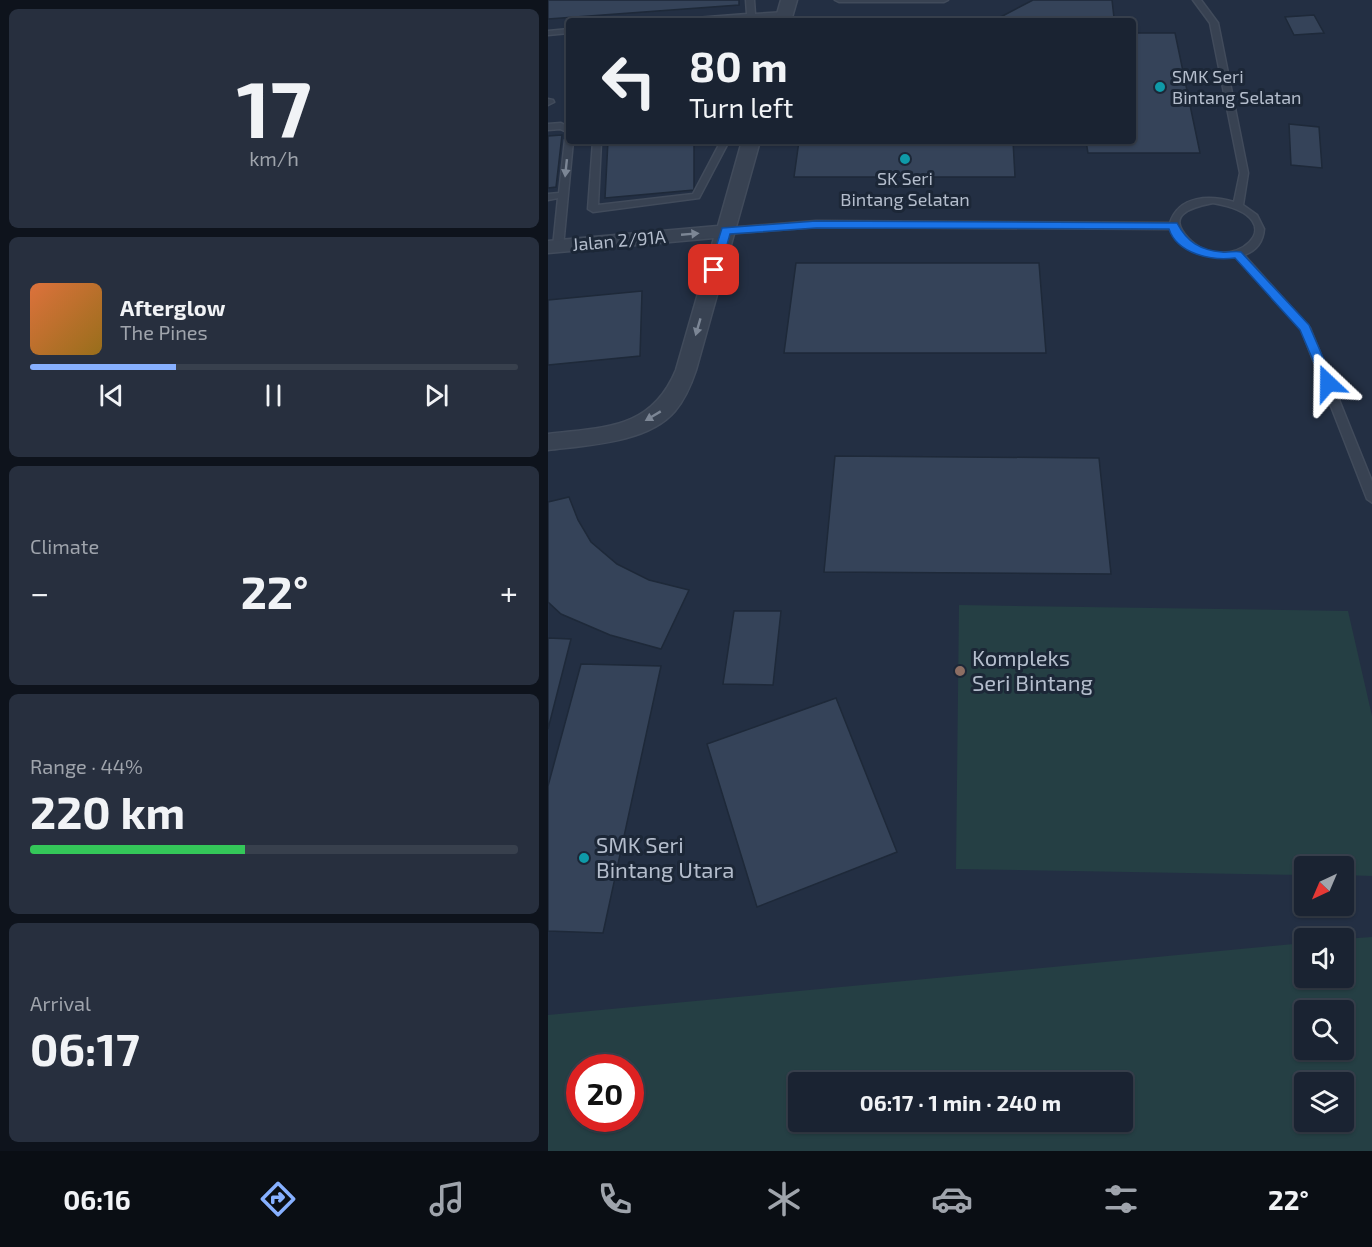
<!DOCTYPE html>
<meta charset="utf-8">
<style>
body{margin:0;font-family:"Exo 2",sans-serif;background:#272f3e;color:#f1f3f6;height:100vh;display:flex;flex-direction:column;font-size:22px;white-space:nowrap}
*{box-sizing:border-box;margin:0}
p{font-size:20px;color:#9fa4ac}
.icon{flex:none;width:33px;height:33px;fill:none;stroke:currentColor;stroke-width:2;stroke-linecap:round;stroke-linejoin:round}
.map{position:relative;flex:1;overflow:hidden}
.sheet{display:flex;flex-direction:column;gap:9px;padding:9px;background:#0e131c;width:548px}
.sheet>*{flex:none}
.hud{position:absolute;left:18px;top:18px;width:570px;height:126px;border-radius:6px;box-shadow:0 2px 4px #0004,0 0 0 2px #38404d;background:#1a2332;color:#f1f3f6;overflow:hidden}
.needle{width:39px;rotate:224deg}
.fabs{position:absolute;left:746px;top:856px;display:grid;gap:12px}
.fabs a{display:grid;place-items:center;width:60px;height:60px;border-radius:6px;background:#1a2332;box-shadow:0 2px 4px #0004,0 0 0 2px #38404d;font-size:30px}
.speed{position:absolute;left:18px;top:1054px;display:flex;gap:12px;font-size:30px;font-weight:700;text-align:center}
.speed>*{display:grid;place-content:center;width:78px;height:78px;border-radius:50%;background:#1a2332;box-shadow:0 2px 4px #0004,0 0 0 2px #38404d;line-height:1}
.speed .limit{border:9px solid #d22;background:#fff;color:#111}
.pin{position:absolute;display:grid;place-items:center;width:51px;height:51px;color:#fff;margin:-26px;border-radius:12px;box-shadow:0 3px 9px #0006}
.me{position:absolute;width:66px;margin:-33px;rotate:337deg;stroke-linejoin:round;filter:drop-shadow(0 0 4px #0008)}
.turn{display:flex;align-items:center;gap:21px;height:126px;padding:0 24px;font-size:27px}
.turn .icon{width:78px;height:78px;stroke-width:2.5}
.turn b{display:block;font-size:42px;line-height:51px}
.big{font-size:45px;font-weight:700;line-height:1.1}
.sheet .card{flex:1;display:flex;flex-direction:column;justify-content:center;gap:9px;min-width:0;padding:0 21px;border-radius:9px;background:#272f3e}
.sheet .dial{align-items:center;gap:0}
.dial b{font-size:78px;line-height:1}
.song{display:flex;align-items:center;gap:18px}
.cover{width:72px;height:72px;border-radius:9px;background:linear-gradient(135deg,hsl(20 70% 55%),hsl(40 70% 35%))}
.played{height:6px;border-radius:3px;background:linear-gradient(90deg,#87b0ff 30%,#38404d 30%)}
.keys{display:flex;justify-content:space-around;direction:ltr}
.heat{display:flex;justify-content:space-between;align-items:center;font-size:33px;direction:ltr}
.charge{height:9px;border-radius:4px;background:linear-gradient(90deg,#34c759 44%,#38404d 0)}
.trip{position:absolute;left:240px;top:1072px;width:345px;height:60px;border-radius:6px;background:#1a2332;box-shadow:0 2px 4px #0004,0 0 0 2px #38404d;font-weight:700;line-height:60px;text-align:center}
.tab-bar{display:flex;height:96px;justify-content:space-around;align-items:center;background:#0a0e14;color:#9fa4ac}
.tab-bar .icon{width:42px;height:42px}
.tab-bar .active{color:#87b0ff}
.tab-bar b{font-size:27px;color:#f1f3f6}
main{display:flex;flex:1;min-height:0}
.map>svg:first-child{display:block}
</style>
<main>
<section class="sheet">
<div class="card dial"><b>17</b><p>km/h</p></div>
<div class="card">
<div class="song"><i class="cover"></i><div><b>Afterglow</b><p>The Pines</p></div></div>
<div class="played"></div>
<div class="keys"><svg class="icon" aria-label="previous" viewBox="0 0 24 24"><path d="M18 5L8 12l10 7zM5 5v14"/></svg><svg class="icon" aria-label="pause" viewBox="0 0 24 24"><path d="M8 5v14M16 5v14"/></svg><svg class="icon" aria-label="next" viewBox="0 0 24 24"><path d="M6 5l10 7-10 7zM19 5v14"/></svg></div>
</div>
<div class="card"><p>Climate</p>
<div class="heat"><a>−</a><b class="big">22°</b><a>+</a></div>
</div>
<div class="card"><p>Range · 44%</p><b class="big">220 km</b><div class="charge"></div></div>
<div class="card"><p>Arrival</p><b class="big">06:17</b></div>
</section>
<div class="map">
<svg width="825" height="1151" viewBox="0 0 825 1151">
<rect width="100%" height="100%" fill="#232f43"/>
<!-- green -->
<path fill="#253f44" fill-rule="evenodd" d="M411 605 800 611 824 716V876L795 875V867H756V875L408 869Z
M824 937V1151H0V1015L756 943V978H795V939ZM756 1011H795V1050H756ZM32 1068H82V1119H32ZM250 1083H574V1122H250ZM756 1083H795V1122H756Z"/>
<!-- building -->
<path fill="#354359" stroke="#1e2939" stroke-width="1.5" d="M0 0H191V5L0 19Z
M485 0H564L566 18 445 21Z
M766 15 776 33 746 35 737 17Z
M585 33H627L652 153H540L538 141H585Z
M741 124 771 127 774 168 743 165Z
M14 135 8 187 0 188V136Z
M60 141H146V190L57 198Z
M251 141H465L467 177H246Z
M248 263H491L498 353H236Z
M94 291 92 356 0 365V300Z
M287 456 551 458 563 574 276 572Z
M21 497 30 520 43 542 69 564 101 580 141 590 113 649 62 635 13 614 0 602V502Z
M186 611H233L225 685 175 684Z
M0 638 23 639 0 729Z
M33 664 113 666 55 933 0 931V786Z
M288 698 349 852 209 907 159 744Z"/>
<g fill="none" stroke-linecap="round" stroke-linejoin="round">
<defs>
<path id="lane" d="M198 0H206L207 14 237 12 241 14 237 16 169 21H131L135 19 199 14Z
M287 0H400L396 2H291Z
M645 0H653L670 23 700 173 695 205 709 215 716 229C715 242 708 251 696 255L762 328 825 484V503L819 499 753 329 688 257C665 259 632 255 624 229L268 227 178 234 173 231 178 228 268 221 622 223C631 195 662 195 686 202L692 173 662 23ZM665 203C754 218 681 281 640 238 617 214 645 207 665 203Z
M21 29V33L0 35V31Z
M0 99 5 100 6 102 0 105Z
M13 123 21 127V133L12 129 0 130V124Z
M21 137V141H25L15 247 10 250 5 247 10 198 0 200V194L11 193 17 140Z
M45 141H53L50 205 145 194 173 141H181L151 198 45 212 40 209Z"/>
<path id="street" d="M233 0H249L243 21H227Z
M194 141H212L148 370C143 385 137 399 127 411 100 443 39 445 0 450V434C56 427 103 430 128 370L166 238 0 253V241L170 226Z"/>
</defs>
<!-- lane casing -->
<use href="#lane" stroke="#414b5b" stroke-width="3"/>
<!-- street casing -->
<use href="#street" stroke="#414b5b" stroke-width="3"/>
<!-- lane -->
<use href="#lane" fill="#384252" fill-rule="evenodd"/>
<!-- street -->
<use href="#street" fill="#384252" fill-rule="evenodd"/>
</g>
<!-- one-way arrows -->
<defs><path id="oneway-solid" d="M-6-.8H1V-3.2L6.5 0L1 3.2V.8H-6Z" transform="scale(1.5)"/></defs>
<g fill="#7c8695">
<use href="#oneway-solid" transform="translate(18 168) rotate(96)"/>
<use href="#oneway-solid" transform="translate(142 234) rotate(-5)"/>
<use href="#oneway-solid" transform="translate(150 327) rotate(106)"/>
<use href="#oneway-solid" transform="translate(105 416) rotate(149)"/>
</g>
<!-- route -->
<path fill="#1a73e8" stroke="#114b97" stroke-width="1.5" d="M268 221 629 223C639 242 652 250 674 252 681 253 687 250 693 252L761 325 786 383 780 388 776 386 752 330 687 258C664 261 629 254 621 229L268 228 182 234 172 270 166 274 161 270 174 228Z"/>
<!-- markers -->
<g fill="#0f9aa8" stroke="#1c2737" stroke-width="2">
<circle cx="612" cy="87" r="6"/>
<circle cx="357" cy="159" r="6"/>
<circle cx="36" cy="858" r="6"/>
</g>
<circle fill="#8d6e63" stroke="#1c2737" stroke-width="2" cx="412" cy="671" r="6"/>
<g text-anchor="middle" stroke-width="6" stroke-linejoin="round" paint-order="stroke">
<!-- far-poi labels -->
<g font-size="18" fill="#b4bdcc" stroke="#1c2737" text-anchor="start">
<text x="624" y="83">SMK Seri<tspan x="624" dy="21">Bintang Selatan</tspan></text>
<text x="357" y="185" text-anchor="middle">SK Seri<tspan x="357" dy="21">Bintang Selatan</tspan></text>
</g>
<!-- far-street labels -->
<g font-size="18" fill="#b4bdcc" stroke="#1c2737">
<text transform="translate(71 241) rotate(-5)" y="6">Jalan 2/91A</text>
</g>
<!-- poi labels -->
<g font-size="22" fill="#b4bdcc" stroke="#1c2737" text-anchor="start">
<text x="424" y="666">Kompleks<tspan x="424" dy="25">Seri Bintang</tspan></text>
<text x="48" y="853">SMK Seri<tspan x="48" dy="25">Bintang Utara</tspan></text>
</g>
</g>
</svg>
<div class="fabs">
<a><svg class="needle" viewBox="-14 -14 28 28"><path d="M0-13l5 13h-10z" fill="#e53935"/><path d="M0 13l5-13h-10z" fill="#9fa4ac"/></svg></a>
<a><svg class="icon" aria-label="sound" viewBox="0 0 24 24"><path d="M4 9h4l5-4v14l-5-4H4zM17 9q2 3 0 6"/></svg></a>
<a><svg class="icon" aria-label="search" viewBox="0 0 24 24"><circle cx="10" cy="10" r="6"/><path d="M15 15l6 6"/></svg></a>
<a><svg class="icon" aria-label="layers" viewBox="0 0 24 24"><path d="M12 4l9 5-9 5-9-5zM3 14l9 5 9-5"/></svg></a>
</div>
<div class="speed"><div class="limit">20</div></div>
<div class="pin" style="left:166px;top:270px;background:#d93025"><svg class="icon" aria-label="arrive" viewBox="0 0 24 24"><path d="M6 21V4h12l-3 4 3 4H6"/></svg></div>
<svg class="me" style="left:780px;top:383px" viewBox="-20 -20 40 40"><path d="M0-17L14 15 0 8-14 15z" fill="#1a73e8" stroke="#fff" stroke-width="4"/></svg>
<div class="trip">06:17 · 1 min · 240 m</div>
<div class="hud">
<div class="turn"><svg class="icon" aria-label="left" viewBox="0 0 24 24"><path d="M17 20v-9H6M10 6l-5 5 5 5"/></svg><div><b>80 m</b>Turn left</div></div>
</div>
</div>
</main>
<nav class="tab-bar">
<b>06:16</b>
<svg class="icon active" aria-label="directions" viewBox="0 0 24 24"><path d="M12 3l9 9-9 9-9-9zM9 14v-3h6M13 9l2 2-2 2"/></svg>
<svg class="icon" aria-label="music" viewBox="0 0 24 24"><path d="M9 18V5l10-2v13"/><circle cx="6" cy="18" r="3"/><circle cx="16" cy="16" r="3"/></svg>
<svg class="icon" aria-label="phone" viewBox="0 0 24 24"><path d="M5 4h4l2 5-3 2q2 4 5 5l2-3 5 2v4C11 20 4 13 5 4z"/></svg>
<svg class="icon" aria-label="climate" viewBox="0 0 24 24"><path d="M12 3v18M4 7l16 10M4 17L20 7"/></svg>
<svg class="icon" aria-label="car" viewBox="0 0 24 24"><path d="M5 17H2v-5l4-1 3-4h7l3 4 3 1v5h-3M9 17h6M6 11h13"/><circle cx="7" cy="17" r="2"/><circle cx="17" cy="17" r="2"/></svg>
<svg class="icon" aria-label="filters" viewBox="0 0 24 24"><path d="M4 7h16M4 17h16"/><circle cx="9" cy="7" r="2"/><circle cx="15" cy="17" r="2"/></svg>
<b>22°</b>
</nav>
